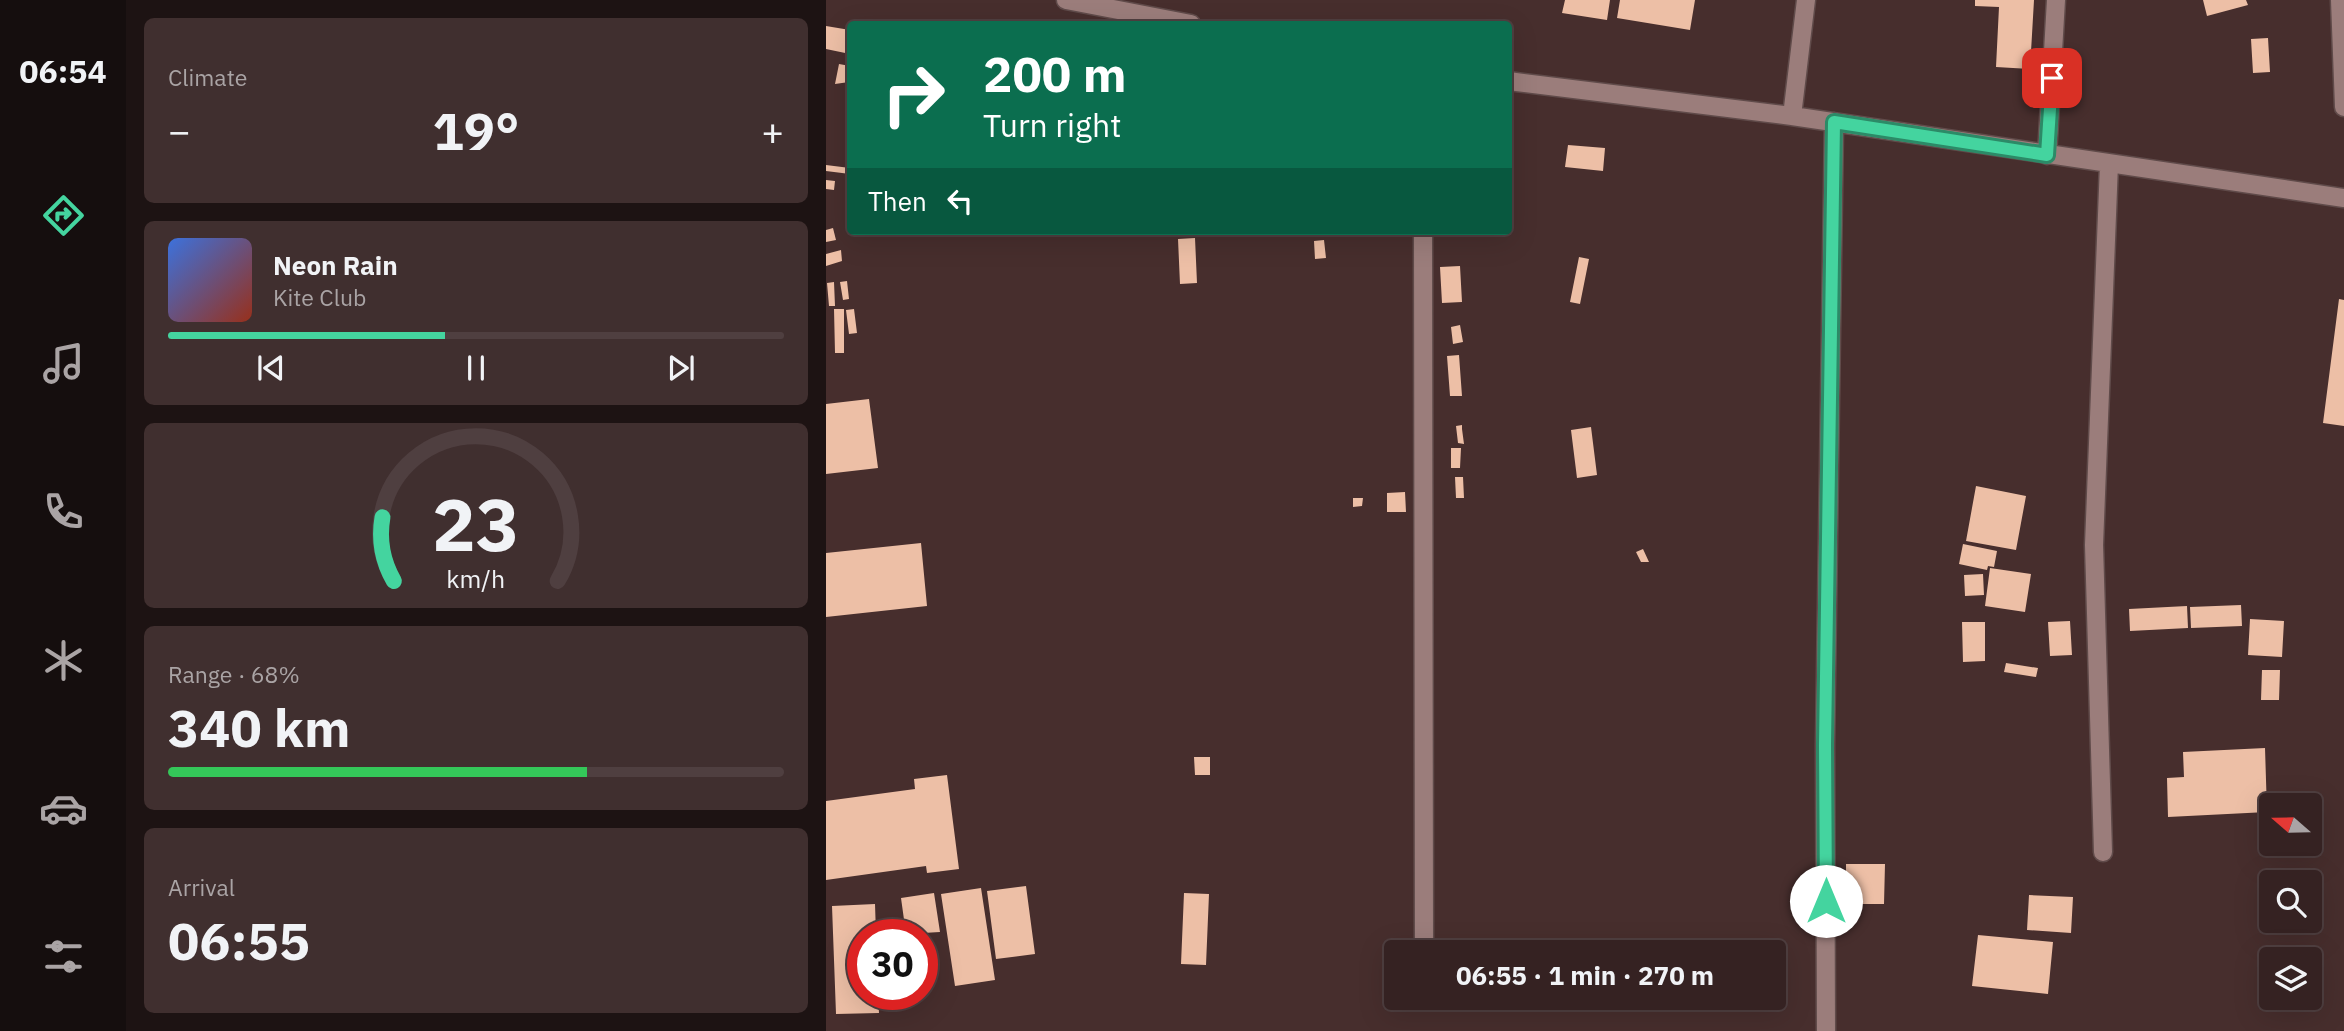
<!DOCTYPE html>
<meta charset="utf-8">
<style>
body{margin:0;font-family:"IBM Plex Sans",sans-serif;background:#402f2f;color:#f1f3f6;height:100vh;display:flex;flex-direction:column;font-size:26px;white-space:nowrap}
*{box-sizing:border-box;margin:0}
p{font-size:23px;color:#aaa4a5}
.icon{flex:none;width:38px;height:38px;fill:none;stroke:currentColor;stroke-width:2;stroke-linecap:round;stroke-linejoin:round}
.map{position:relative;flex:1;overflow:hidden}
.drawer{display:flex;flex-direction:column;gap:18px;padding:18px;background:#1d1313;width:700px}
.drawer>*{flex:none}
.top-card{position:absolute;left:21px;top:21px;width:665px;height:214px;border-radius:7px;box-shadow:0 7px 28px #0002,0 0 0 2px #4f3f40;background:#0b6e4f;color:#fff;overflow:hidden}
.needle{width:46px;rotate:290deg}
.buttons{position:absolute;left:1433px;top:793px;display:grid;gap:14px}
.buttons a{display:grid;place-items:center;width:63px;height:63px;border-radius:7px;background:#352222;box-shadow:0 7px 28px #0002,0 0 0 2px #4f3f40;font-size:35px}
.speed{position:absolute;left:21px;top:919px;display:flex;gap:14px;font-size:35px;font-weight:700;text-align:center}
.speed>*{display:grid;place-content:center;width:91px;height:91px;border-radius:50%;background:#352222;box-shadow:0 7px 28px #0002,0 0 0 2px #4f3f40;line-height:1}
.speed .limit{border:10px solid #d22;background:#fff;color:#111}
.pin{position:absolute;display:grid;place-items:center;width:60px;height:60px;color:#fff;margin:-30px;border-radius:14px;box-shadow:0 4px 10px #0006}
.me{position:absolute;width:77px;margin:-38px;rotate:0deg;stroke-linejoin:round;filter:drop-shadow(0 0 5px #0008)}
.turn{display:flex;align-items:center;gap:24px;height:147px;padding:0 21px;font-size:32px}
.turn .icon{width:91px;height:91px;stroke-width:2.5}
.turn b{display:block;font-size:49px;line-height:60px}
.then{display:flex;align-items:center;height:66px;padding:0 21px;background:#0003;gap:14px;font-size:26px}
.big{font-size:52px;font-weight:700;line-height:1.1}
.drawer .tile{flex:1;display:flex;flex-direction:column;justify-content:center;gap:10px;min-width:0;padding:0 24px;border-radius:10px;background:#402f2f}
.drawer .dial{align-items:center;gap:0}
.dial svg{height:182px;overflow:visible;fill:none;stroke:#4f3f40;stroke-width:7;stroke-linecap:round;text-anchor:middle}
.dial text{fill:#f1f3f6;stroke:none}
.song{display:flex;align-items:center;gap:21px}
.cover{width:84px;height:84px;border-radius:10px;background:linear-gradient(135deg,hsl(220 70% 55%),hsl(10 70% 35%))}
.played{height:7px;border-radius:4px;background:linear-gradient(90deg,#44d49f 45%,#4f3f40 45%)}
.keys{display:flex;justify-content:space-around;direction:ltr}
.heat{display:flex;justify-content:space-between;align-items:center;font-size:38px;direction:ltr}
.charge{height:10px;border-radius:5px;background:linear-gradient(90deg,#34c759 68%,#4f3f40 0)}
.trip{position:absolute;left:558px;top:940px;width:402px;height:70px;border-radius:7px;background:#352222;box-shadow:0 7px 28px #0002,0 0 0 2px #4f3f40;font-weight:700;line-height:70px;text-align:center}
main{display:flex;flex:1;min-height:0}
.dock{display:flex;flex-direction:column;width:126px;justify-content:space-around;align-items:center;background:#150e0e;color:#aaa4a5}
.dock .icon{width:49px;height:49px}
.dock .on{color:#44d49f}
.dock b{font-size:32px;color:#f1f3f6}
.map>svg:first-child{display:block}
</style>
<main>
<nav class="dock">
<b>06:54</b>
<svg class="icon on" aria-label="directions" viewBox="0 0 24 24"><path d="M12 3l9 9-9 9-9-9zM9 14v-3h6M13 9l2 2-2 2"/></svg>
<svg class="icon" aria-label="music" viewBox="0 0 24 24"><path d="M9 18V5l10-2v13"/><circle cx="6" cy="18" r="3"/><circle cx="16" cy="16" r="3"/></svg>
<svg class="icon" aria-label="phone" viewBox="0 0 24 24"><path d="M5 4h4l2 5-3 2q2 4 5 5l2-3 5 2v4C11 20 4 13 5 4z"/></svg>
<svg class="icon" aria-label="climate" viewBox="0 0 24 24"><path d="M12 3v18M4 7l16 10M4 17L20 7"/></svg>
<svg class="icon" aria-label="car" viewBox="0 0 24 24"><path d="M5 17H2v-5l4-1 3-4h7l3 4 3 1v5h-3M9 17h6M6 11h13"/><circle cx="7" cy="17" r="2"/><circle cx="17" cy="17" r="2"/></svg>
<svg class="icon" aria-label="filters" viewBox="0 0 24 24"><path d="M4 7h16M4 17h16"/><circle cx="9" cy="7" r="2"/><circle cx="15" cy="17" r="2"/></svg>
</nav>
<section class="drawer">
<div class="tile"><p>Climate</p>
<div class="heat"><a>−</a><b class="big">19°</b><a>+</a></div>
</div>
<div class="tile">
<div class="song"><i class="cover"></i><div><b>Neon Rain</b><p>Kite Club</p></div></div>
<div class="played"></div>
<div class="keys"><svg class="icon" aria-label="previous" viewBox="0 0 24 24"><path d="M18 5L8 12l10 7zM5 5v14"/></svg><svg class="icon" aria-label="pause" viewBox="0 0 24 24"><path d="M8 5v14M16 5v14"/></svg><svg class="icon" aria-label="next" viewBox="0 0 24 24"><path d="M6 5l10 7-10 7zM19 5v14"/></svg></div>
</div>
<div class="tile dial"><svg viewBox="0 0 100 80">
<path d="M14 69A42 42 0 1 1 86 69"/>
<path d="M14 69A42 42 0 0 1 9 41" stroke="#44d49f"/>
<text x="50" y="56" font-size="32" font-weight="700">23</text>
<text x="50" y="72" font-size="11">km/h</text>
</svg></div>
<div class="tile"><p>Range · 68%</p><b class="big">340 km</b><div class="charge"></div></div>
<div class="tile"><p>Arrival</p><b class="big">06:55</b></div>
</section>
<div class="map">
<svg width="1518" height="1031" viewBox="0 0 1518 1031">
<rect width="100%" height="100%" fill="#472e2d"/>
<!-- building -->
<path fill="#edbfa6" d="M739 0H784L781 20 736 13Z
M794 0H869L864 30 791 18Z
M1149 0H1208L1204 69 1170 67 1173 7 1149 6Z
M1377 0H1420L1422 5 1381 16Z
M0 26 24 30V54L0 49Z
M1442 38 1444 72 1427 73 1425 39Z
M13 64 24 66 23 82 9 84Z
M742 145 779 148 777 171 739 167Z
M0 165 24 168V174L0 171Z
M0 180 9 181 8 190 0 189Z
M7 228 10 240 0 242V230Z
M369 238 371 283 354 284 352 239Z
M498 240 500 258 489 259 488 241Z
M15 250 16 261 0 266V254Z
M753 257 763 259 754 304 744 302Z
M634 266 636 302 616 303 614 267Z
M21 281 23 299 17 300 14 282Z
M8 282 9 306H3L1 283Z
M1513 299 1518 300V426L1497 423Z
M8 309H18V353H9Z
M28 309 31 333 23 334 20 310Z
M634 325 637 342 627 344 625 327Z
M633 355 636 396H624L621 356Z
M43 399 52 468 0 474V404Z
M636 425V429L638 444 632 443 630 426Z
M765 427 771 475 751 478 745 430Z
M625 448H635L634 468H625Z
M629 477H637L638 498H630Z
M1150 486 1200 496 1190 550 1140 541Z
M579 492 580 512H561V493Z
M527 498H537L536 506 527 507Z
M95 543 101 606 0 617V553Z
M1137 544 1171 551 1168 567 1162 566 1161 570 1133 564Z
M817 549 823 562H815L810 552Z
M1164 568 1205 574 1199 612 1159 606Z
M1157 574 1158 595 1139 596 1138 575Z
M1415 605 1416 626 1365 628 1364 607Z
M1361 606 1362 628 1304 631 1303 609Z
M1424 619 1458 621 1456 657 1422 655Z
M1244 621 1246 655 1224 656 1222 622Z
M1136 622H1159V661L1137 662Z
M1180 663 1212 668 1210 677 1178 672Z
M1436 670H1454L1453 700H1435Z
M1439 748 1441 812 1342 817 1341 778 1358 777 1357 752Z
M368 757H384V775H369Z
M121 775 133 869 101 873 100 866 0 880V801L89 789 88 779Z
M1020 864H1059L1058 904H1020Z
M200 886 209 954 170 959 161 891Z
M155 888 169 980 129 986 115 894Z
M108 893 114 932 80 934 75 898Z
M358 893 383 894 380 965 355 964Z
M1203 895 1247 897 1245 933 1201 930Z
M49 904 50 934H37V994H52L53 1013 10 1014 6 906Z
M1152 935 1227 942 1222 994 1146 986Z"/>
<g fill="none" stroke-linecap="round" stroke-linejoin="round">
<defs>
<path id="minor" d="M240 0 365 24
M1514 0 1518 107
M682 81 966 116 1518 198
M966 116 980 0
M1221 155 1230 0
M597 231 598 952
M1277 852 1268 545 1283 164
M1000 1031 999 745 1008 122"/>
</defs>
<!-- minor casing -->
<use href="#minor" stroke="#604b4a" stroke-width="21"/>
<!-- minor -->
<use href="#minor" stroke="#9b7d7b" stroke-width="18"/>
</g>
<g fill="none" stroke-linecap="round" stroke-linejoin="round">
<defs>
<path id="route" d="M1000 901 999 745 1008 122 1221 155 1226 78"/>
</defs>
<!-- route casing -->
<use href="#route" stroke="#2c8a67" stroke-width="18"/>
<!-- route -->
<use href="#route" stroke="#44d49f" stroke-width="12"/>
</g>
</svg>
<div class="buttons">
<a><svg class="needle" viewBox="-14 -14 28 28"><path d="M0-13l5 13h-10z" fill="#e53935"/><path d="M0 13l5-13h-10z" fill="#aaa4a5"/></svg></a>
<a><svg class="icon" aria-label="search" viewBox="0 0 24 24"><circle cx="10" cy="10" r="6"/><path d="M15 15l6 6"/></svg></a>
<a><svg class="icon" aria-label="layers" viewBox="0 0 24 24"><path d="M12 4l9 5-9 5-9-5zM3 14l9 5 9-5"/></svg></a>
</div>
<div class="speed"><div class="limit">30</div></div>
<div class="pin" style="left:1226px;top:78px;background:#d93025"><svg class="icon" aria-label="arrive" viewBox="0 0 24 24"><path d="M6 21V4h12l-3 4 3 4H6"/></svg></div>
<svg class="me" style="left:1000px;top:901px" viewBox="-20 -20 40 40"><circle r="19" fill="#fff"/><path d="M0-13L10 11 0 6-10 11z" fill="#44d49f"/></svg>
<div class="trip">06:55 · 1 min · 270 m</div>
<div class="top-card">
<div class="turn"><svg class="icon" aria-label="right" viewBox="0 0 24 24"><path d="M7 20v-9h11M14 6l5 5-5 5"/></svg><div><b>200 m</b>Turn right</div></div>
<div class="then">Then<svg class="icon" aria-label="left" viewBox="0 0 24 24"><path d="M17 20v-9H6M10 6l-5 5 5 5"/></svg></div>
</div>
</div>
</main>
